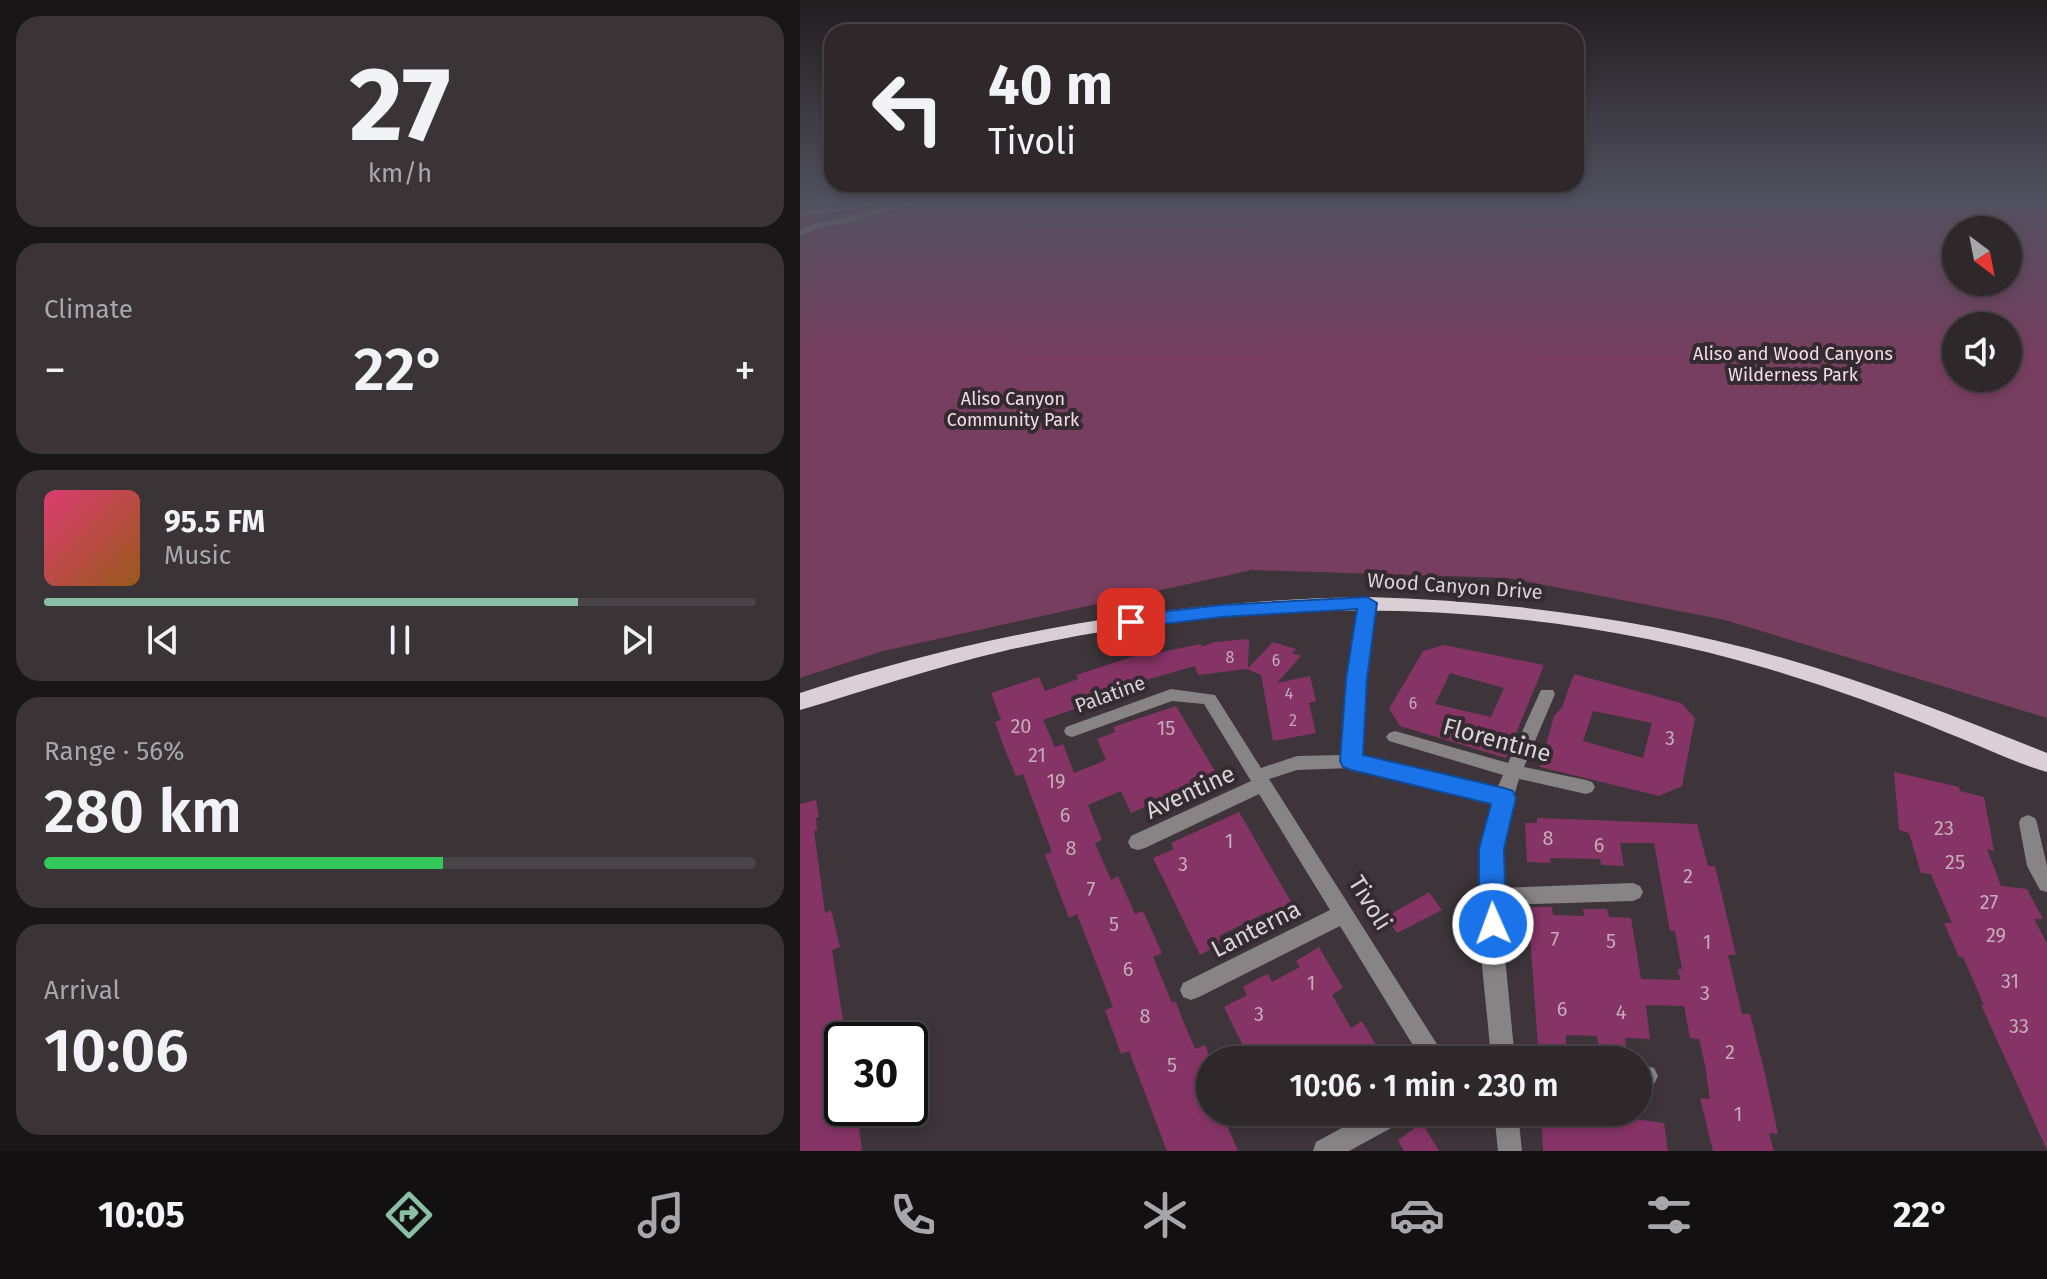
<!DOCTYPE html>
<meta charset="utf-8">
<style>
body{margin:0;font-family:"Fira Sans",sans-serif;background:#3a3437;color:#f1f3f6;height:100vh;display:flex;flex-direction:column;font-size:30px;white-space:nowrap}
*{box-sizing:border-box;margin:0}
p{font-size:26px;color:#a7a6a9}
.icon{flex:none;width:44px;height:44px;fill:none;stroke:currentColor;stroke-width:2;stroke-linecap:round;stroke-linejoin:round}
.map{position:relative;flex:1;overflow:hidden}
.drawer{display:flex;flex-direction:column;gap:16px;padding:16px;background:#191618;width:800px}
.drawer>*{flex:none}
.guide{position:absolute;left:24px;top:24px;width:760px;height:168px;border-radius:24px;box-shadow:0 4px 12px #0003,0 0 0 2px #494447;background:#2e282b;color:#f1f3f6;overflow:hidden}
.needle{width:52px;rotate:148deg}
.controls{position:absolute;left:1142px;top:216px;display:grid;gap:16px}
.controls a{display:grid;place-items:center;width:80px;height:80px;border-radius:50%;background:#2e282b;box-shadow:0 4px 12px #0003,0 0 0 2px #494447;font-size:40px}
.speed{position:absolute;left:24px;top:1022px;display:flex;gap:16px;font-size:40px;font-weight:700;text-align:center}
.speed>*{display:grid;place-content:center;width:104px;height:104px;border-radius:50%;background:#2e282b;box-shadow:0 4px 12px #0003,0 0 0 2px #494447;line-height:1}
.speed .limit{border:4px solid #111;border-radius:12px;background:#fff;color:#111}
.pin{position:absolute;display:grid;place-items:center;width:68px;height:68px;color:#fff;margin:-34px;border-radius:16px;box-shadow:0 4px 12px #0006}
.me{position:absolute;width:88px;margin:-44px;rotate:358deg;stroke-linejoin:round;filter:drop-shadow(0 0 6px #0008)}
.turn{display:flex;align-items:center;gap:28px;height:168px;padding:0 32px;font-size:36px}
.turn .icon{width:104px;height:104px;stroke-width:2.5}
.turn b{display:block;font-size:56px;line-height:68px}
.big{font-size:60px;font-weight:600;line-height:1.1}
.drawer .tile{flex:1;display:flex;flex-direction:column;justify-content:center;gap:12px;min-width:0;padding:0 28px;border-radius:24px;background:#3a3437}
.drawer .dial{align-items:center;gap:0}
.dial b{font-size:104px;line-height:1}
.song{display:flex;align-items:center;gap:24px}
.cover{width:96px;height:96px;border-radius:12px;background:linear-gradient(135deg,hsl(340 70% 55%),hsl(30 70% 35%))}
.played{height:8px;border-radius:4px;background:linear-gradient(90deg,#8abfa5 75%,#494447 75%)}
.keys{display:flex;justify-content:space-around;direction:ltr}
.heat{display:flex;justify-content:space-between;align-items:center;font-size:44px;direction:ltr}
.charge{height:12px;border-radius:6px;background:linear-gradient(90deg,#34c759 56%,#494447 0)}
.trip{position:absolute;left:396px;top:1046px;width:456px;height:80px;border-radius:40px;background:#2e282b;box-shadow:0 4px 12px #0003,0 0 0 2px #494447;font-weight:600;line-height:80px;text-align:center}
.menu{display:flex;height:128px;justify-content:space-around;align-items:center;background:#121011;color:#a7a6a9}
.menu .icon{width:56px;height:56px}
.menu .current{color:#8abfa5}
.menu b{font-size:36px;color:#f1f3f6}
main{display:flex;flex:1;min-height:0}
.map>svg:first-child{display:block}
</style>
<main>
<section class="drawer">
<div class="tile dial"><b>27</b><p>km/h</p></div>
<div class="tile"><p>Climate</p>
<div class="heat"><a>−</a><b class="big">22°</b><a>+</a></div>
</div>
<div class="tile">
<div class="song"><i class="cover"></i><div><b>95.5 FM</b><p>Music</p></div></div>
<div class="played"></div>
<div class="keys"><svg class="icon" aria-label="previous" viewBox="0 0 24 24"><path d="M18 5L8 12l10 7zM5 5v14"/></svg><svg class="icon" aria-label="pause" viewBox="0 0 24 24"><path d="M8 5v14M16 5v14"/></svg><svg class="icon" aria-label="next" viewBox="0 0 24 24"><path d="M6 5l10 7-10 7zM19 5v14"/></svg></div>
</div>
<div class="tile"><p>Range · 56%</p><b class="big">280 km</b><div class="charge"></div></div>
<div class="tile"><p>Arrival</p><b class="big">10:06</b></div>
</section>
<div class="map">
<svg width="1247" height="1151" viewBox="0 0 1247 1151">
<rect width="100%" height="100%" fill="#3d3539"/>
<!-- green -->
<path fill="#783e60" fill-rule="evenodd" d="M0 201H1247V718L925 620 708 578 452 570 83 651 0 678ZM1156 230H1208V282H1156ZM1156 326H1208V378H1156Z"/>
<!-- building -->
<path fill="#863466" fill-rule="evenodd" d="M449 639 448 668 473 642 496 649 492 653 501 656 477 683 510 676 516 701 509 703 516 733 473 741 461 675 447 669 398 675 395 666 339 682 341 686 243 720 255 747 263 744 274 773 306 760 297 739 315 732 313 727 376 706 421 781 354 809 351 804 331 813 321 791 288 805 302 840 295 843 311 880 318 876 335 914 343 911 362 953 353 957 372 1003 375 1001 395 1049 405 1045 410 1058V1112H421L438 1151H367L329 1051 321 1054 305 1010 313 1007 277 914 269 918 245 855 252 852 223 774 216 776 204 747 195 722 201 720 191 693 239 677 245 691 278 679 276 675 344 653 346 655 401 644V647L415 642Z
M644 645 744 665 706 758 600 726 589 709 623 651ZM650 673 704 688 691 717 635 704Z
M774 674 881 703 895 718 882 786 859 796 740 767 754 716 762 707ZM793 711 852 723 843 758 783 741Z
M1094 772 1159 787 1160 791 1184 797 1194 851 1187 849 1201 886 1227 889 1243 919H1234L1247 943V1150L1181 1005H1184L1163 957H1159L1144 923H1152L1131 874 1121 873 1109 833 1099 830Z
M16 800 19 817 16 818 17 830 14 831 25 913 31 910 40 947 32 950 46 1040H42V1117L57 1110 62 1151H0V804Z
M439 812 494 907 472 920 467 912 419 936 422 943 400 955 353 858 374 849 371 843Z
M737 818 897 824 908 866H915L936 955H928L942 1014H950L965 1074 978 1134 969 1133 974 1151H913L900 1098 910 1099 905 1065 899 1039 890 1038 884 1006 846 1005 850 1039 825 1038 826 1047 798 1045 797 1036 766 1035V1047L738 1046 728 907H752L753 915 784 916 783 909H807L809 917 831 918 841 979 880 980 878 969H882L875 931H870L854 843H820L824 866 801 865 800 859 750 858 751 863 727 862 725 823H737Z
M629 892 642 910 597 933 586 917Z
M519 947 543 988 532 995 551 1028 562 1021 585 1060H450L424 1007 447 995 443 987 457 979 468 974 472 982 500 967 496 961Z
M741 1112H771L772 1118 807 1119 806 1112H834V1119L864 1123 868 1151H743Z
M622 1123 639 1151H604L598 1140Z"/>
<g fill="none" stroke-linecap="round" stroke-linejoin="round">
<!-- minor -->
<path fill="#888486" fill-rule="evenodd" d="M104 201H116L52 222 19 227 0 236V231L14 223 48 218Z
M81 202 83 205 0 216V212Z
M567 598 574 603 564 679 560 757 697 789 703 775 589 741 586 737 589 733 595 731 708 763 741 690H753L755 694 724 767 786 780 792 782 795 787 792 792 786 794 719 779 704 830 700 888 833 883 840 886 843 892 840 898 833 901 700 905 715 1060H691C685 976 666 884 693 802L551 768 497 770 469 779 647 1060H622L540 926 399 997 391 1000 383 997 380 990 383 983 530 910 459 794 345 848 338 850 331 848 328 842 331 836 451 781 404 704 372 701 272 737 266 735 264 731 266 727 371 689 415 695 461 768 497 756 543 755 548 679 560 603Z
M1228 815 1235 818 1237 823 1247 866V892L1240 890 1227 866 1219 823 1221 818Z
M838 1064 854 1068 858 1076 854 1084 838 1088Z
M571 1112H607L604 1121 549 1151H513L516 1142Z
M694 1112H718L722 1151H698Z"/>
<!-- major -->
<path fill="#d9cfd4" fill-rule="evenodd" d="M568 597C708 601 848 619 983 658 1073 684 1160 718 1247 753V772C1212 762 1179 745 1145 732 1088 708 1029 687 969 669 721 596 456 593 204 651 135 667 68 690 0 710V693C185 632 373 600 568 597Z"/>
</g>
<!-- sky -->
<linearGradient id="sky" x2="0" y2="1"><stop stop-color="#221d1f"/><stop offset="0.55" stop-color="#51515f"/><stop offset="1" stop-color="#51515f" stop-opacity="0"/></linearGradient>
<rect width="1247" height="363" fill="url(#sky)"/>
<!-- route -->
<path fill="#1a73e8" stroke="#114b97" stroke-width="2" d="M567 597 577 603 567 679 563 755 704 788 713 791 716 798 704 849 706 924 702 933 693 936 683 933 679 924V849L691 804 551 770 543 767 540 761 546 679 557 609 422 617 331 628 322 622 331 615 422 605Z"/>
<g text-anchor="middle" stroke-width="8" stroke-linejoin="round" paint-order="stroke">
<!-- number labels -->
<g font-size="16" fill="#c4abba">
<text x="430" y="663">8</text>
<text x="476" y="666">6</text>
<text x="489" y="699">4</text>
<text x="613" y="709">6</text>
<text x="493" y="726">2</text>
</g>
<!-- far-park labels -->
<g font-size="18" fill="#f4dbe8" stroke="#332b2f">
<text x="993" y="360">Aliso and Wood Canyons<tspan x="993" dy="21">Wilderness Park</tspan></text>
<text x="213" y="405">Aliso Canyon<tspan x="213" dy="21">Community Park</tspan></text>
</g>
<!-- street labels -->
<g font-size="20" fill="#d8d3d6" stroke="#332b2f">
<text transform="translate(655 586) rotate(4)" y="7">Wood Canyon Drive</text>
<text transform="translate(310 694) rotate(-20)" y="7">Palatine</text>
</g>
<!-- near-number labels -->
<g font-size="20" fill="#c4abba">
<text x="221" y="733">20</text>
<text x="366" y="735">15</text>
<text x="870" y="745">3</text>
<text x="237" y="762">21</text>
<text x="256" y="788">19</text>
<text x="265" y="822">6</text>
<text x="1144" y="835">23</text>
<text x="748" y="845">8</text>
<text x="429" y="848">1</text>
<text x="799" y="852">6</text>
<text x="271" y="855">8</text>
<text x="1155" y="869">25</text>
<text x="383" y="871">3</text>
<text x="888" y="883">2</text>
<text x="291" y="896">7</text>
<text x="1189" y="909">27</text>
<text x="314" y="931">5</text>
<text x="1196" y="942">29</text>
<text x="755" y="946">7</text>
<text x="811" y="948">5</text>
<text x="907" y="949">1</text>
<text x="328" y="976">6</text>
<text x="1210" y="988">31</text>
<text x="511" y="990">1</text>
<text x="905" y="1000">3</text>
<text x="762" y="1016">6</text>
<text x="821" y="1019">4</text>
<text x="459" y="1021">3</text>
<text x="345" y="1023">8</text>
<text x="1219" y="1033">33</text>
<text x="930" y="1059">2</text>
<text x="372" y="1072">5</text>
<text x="938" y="1121">1</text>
</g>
<!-- near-street labels -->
<g font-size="24" fill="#d8d3d6" stroke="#332b2f">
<text transform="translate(697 740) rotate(15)" y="8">Florentine</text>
<text transform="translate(390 792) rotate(-25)" y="8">Aventine</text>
<text transform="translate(570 903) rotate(58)" y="8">Tivoli</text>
<text transform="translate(456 929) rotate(-27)" y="8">Lanterna</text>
</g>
</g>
</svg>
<div class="controls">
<a><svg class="needle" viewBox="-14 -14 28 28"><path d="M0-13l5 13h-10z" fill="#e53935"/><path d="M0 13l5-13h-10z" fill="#a7a6a9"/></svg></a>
<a><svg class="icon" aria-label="sound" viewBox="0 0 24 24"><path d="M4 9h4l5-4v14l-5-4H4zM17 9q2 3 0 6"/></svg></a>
</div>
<div class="speed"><div class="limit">30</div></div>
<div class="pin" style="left:331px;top:622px;background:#d93025"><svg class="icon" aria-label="arrive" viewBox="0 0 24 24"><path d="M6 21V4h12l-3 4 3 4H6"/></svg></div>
<svg class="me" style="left:693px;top:924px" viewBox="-20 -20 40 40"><circle r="17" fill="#1a73e8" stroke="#fff" stroke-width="3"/><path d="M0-11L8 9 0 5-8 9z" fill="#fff"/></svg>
<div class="trip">10:06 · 1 min · 230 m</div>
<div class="guide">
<div class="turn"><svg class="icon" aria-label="left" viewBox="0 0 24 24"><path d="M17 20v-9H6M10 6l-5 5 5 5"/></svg><div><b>40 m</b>Tivoli</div></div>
</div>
</div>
</main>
<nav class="menu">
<b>10:05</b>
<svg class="icon current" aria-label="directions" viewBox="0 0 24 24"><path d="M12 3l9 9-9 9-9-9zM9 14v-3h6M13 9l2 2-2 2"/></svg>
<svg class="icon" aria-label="music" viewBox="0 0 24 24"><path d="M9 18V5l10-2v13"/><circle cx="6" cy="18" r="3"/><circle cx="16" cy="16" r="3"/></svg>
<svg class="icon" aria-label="phone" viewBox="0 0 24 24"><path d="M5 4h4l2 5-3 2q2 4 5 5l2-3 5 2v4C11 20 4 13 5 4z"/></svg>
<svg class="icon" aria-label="climate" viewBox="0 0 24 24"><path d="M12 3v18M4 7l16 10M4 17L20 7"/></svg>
<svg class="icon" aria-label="car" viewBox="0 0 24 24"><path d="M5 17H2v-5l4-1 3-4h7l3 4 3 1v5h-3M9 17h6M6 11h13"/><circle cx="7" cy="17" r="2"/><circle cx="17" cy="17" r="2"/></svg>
<svg class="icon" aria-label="filters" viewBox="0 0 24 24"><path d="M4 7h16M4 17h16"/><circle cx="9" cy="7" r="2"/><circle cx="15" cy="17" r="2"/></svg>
<b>22°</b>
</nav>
